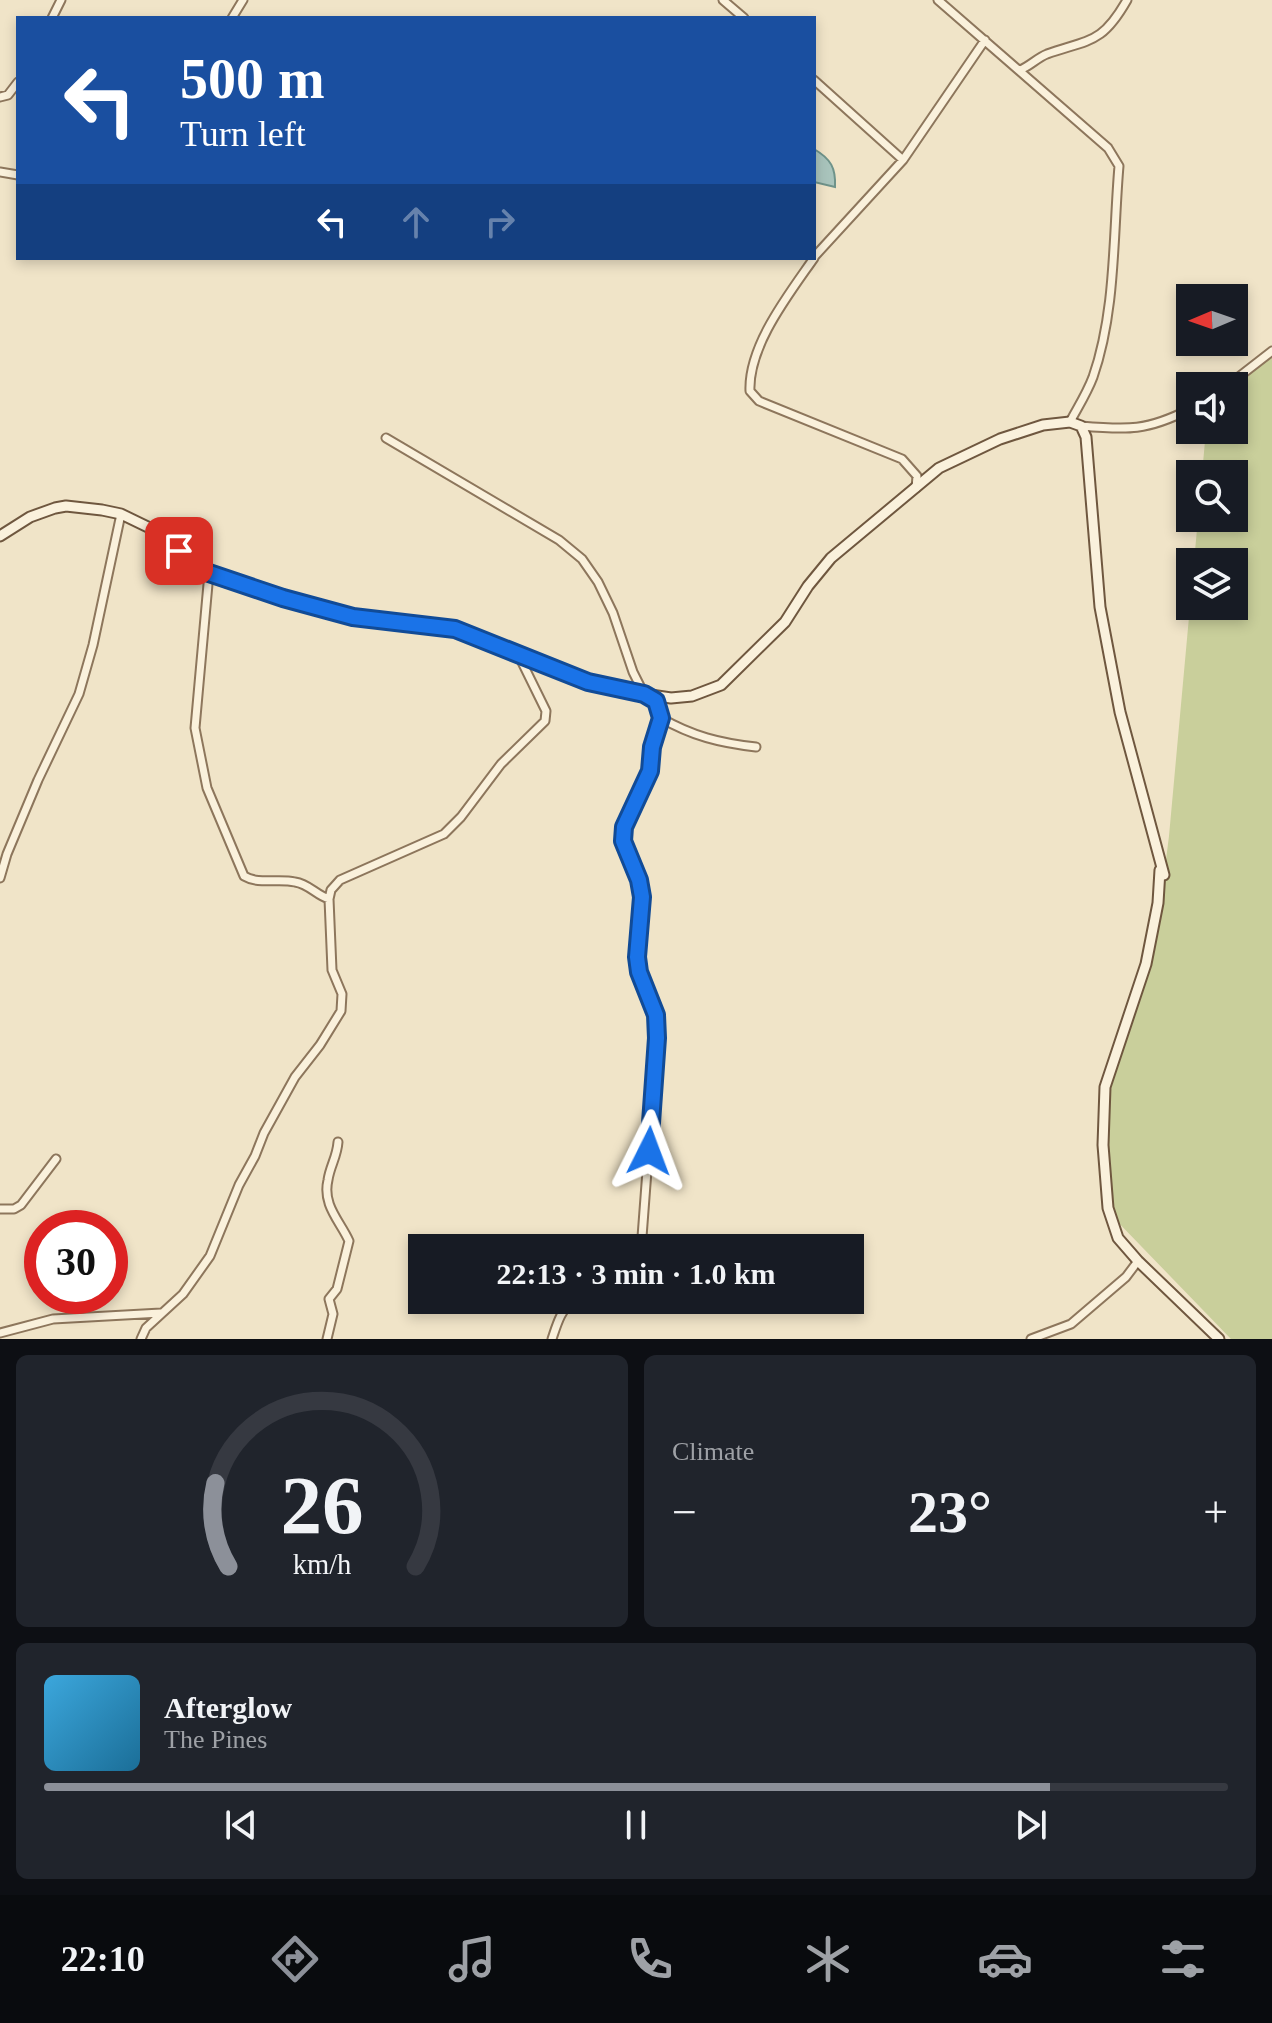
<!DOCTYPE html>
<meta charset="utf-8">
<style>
body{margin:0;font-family:Georgia,serif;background:#20242c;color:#f1f3f6;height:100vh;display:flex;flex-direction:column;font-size:30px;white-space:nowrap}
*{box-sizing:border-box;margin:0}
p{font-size:26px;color:#9ea1a6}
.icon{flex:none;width:44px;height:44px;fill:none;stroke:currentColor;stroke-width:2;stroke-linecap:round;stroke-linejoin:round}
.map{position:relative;height:1339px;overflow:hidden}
.sheet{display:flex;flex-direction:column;gap:16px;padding:16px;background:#0d0f14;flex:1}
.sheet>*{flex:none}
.top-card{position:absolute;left:16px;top:16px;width:800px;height:244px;border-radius:0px;box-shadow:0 4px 12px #0003;background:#1a4fa0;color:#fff;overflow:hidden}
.needle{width:52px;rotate:268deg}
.tools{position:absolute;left:1176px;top:284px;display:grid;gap:16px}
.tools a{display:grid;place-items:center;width:72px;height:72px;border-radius:0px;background:#171b24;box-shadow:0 4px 12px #0003;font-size:40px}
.speed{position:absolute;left:24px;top:1210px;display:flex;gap:16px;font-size:40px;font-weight:700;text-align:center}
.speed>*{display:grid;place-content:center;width:104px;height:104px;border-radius:50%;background:#171b24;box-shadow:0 4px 12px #0003;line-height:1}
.speed .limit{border:12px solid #d22;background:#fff;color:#111}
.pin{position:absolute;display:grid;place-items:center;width:68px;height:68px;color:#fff;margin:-34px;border-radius:16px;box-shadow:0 4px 12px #0006}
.me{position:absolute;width:88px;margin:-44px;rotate:3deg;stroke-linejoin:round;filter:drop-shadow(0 0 6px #0008)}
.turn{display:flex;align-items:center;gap:28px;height:168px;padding:0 32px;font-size:36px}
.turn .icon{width:104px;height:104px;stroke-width:2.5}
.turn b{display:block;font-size:56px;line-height:68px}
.lanes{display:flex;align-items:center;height:76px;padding:0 32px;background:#0003;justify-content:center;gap:40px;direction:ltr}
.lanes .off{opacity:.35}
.big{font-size:60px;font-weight:600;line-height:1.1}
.sheet .tile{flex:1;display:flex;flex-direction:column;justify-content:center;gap:12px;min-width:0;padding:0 28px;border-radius:12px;background:#20242c}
.sheet .dial{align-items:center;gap:0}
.dial svg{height:208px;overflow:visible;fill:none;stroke:#363941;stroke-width:7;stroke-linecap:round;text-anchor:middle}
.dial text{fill:#f1f3f6;stroke:none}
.song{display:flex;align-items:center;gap:24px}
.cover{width:96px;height:96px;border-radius:12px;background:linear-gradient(135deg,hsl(200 70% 55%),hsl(200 70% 35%))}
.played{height:8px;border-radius:4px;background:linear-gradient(90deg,#8c9099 85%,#363941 85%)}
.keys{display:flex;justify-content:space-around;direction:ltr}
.heat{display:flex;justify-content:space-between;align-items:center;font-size:44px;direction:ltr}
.sheet .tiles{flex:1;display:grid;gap:16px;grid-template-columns:1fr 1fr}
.tile:last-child{grid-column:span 2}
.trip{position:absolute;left:408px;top:1234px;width:456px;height:80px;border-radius:0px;background:#171b24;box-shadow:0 4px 12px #0003;font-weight:600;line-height:80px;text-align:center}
.tab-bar{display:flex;height:128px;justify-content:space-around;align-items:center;background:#090b0e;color:#9ea1a6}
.tab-bar .icon{width:56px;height:56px}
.tab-bar .active{color:#8c9099}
.tab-bar b{font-size:36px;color:#f1f3f6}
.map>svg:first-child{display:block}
</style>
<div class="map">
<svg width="1272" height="1339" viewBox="0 0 1272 1339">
<rect width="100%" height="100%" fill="#f0e4c8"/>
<!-- green -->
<path fill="#c9cf9b" d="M1272 357V1339H1231L1111 1215 1107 1085 1155 947 1169 836 1190 606H1234V562H1194L1198 518H1234V474H1202L1206 430H1234L1233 386Z"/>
<!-- water -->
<path fill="#a9c4bc" stroke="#6f938a" stroke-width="2" d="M814 149C831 159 836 168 835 187L814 182Z"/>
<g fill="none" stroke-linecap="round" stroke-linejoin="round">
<defs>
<path id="street" d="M723 0 744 18
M938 0 1108 148 1119 166C1113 235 1116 311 1093 377 1087 393 1078 407 1070 422
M52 18 61 0
M232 18 243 0
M1020 70C1030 66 1037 58 1047 54 1090 39 1102 44 1127 0
M814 80 903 160
M0 97 8 95 18 82
M0 172 18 175
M814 257 903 160 985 40
M814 258C789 294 748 346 750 391L759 401 902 459 917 476 916 488
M1227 386 1272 351
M1081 426C1128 430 1147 431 1190 409
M386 438 559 540 582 559 598 582 613 613 633 672 644 694 656 701 661 713 652 747 650 771 645 788 624 827 623 841 625 852 639 880 642 897 637 957 639 972 656 1015 657 1038 642 1237 637 1245 623 1248
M209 573 195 728 207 788 244 876C259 885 278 878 295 882 309 884 316 895 329 899
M661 718C692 736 720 743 756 747
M0 878 7 854 38 780 79 694 93 645 121 514
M0 1209H14L21 1205 56 1159
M0 1333 53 1319 161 1313
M141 1339 146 1328 183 1294 210 1256 239 1185 255 1156 264 1133 295 1077 320 1045 341 1011 342 994 332 970 329 899 331 890 340 880 444 834 461 817 501 764 545 721 546 711 518 654
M327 1339 333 1314 329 1299 337 1289 349 1241C340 1221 322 1205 328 1180 330 1166 337 1157 338 1142
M552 1339C557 1324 561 1309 574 1300
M1031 1339 1071 1324 1126 1277 1138 1261"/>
<path id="secondary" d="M0 536 30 517 55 508 66 506 102 510 121 514 154 530 209 573 283 598 353 617 455 629 588 682 644 694 671 698 692 696 721 685 785 622 808 586 831 558 939 468 1000 439 1043 425 1070 422 1081 426 1086 437 1100 607 1120 712 1164 875
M1160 870 1158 903 1146 964 1105 1087 1103 1145 1108 1208 1118 1238 1138 1261 1219 1339"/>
</defs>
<!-- street casing -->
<use href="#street" stroke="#8d765c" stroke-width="11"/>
<!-- secondary casing -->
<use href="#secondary" stroke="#6f573f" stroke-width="13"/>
<!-- street -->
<use href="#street" stroke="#faf1dc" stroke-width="7"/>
<!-- secondary -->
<use href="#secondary" stroke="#faf1dc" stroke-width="9"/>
</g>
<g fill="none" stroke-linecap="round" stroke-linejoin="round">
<defs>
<path id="route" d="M179 551 209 573 283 598 353 617 455 629 588 682 644 694 656 701 661 718 652 747 650 771 624 827 623 841 639 880 642 897 637 957 639 972 656 1015 657 1038 649 1151"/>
</defs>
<!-- route casing -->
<use href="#route" stroke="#114b97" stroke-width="20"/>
<!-- route -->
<use href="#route" stroke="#1a73e8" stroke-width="14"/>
</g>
</svg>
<div class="tools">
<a><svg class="needle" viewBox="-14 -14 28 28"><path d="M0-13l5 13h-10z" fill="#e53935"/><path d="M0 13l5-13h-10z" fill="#9ea1a6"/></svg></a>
<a><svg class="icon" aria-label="sound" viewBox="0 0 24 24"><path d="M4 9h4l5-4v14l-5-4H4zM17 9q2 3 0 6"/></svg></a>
<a><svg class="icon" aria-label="search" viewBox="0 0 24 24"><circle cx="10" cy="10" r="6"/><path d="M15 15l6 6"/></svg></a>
<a><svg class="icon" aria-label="layers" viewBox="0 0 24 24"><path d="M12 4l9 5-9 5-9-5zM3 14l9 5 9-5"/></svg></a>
</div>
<div class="speed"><div class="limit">30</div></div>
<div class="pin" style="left:179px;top:551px;background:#d93025"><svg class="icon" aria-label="arrive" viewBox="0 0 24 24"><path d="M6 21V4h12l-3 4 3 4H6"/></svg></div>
<svg class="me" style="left:649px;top:1151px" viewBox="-20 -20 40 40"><path d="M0-17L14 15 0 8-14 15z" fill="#1a73e8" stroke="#fff" stroke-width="4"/></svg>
<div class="trip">22:13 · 3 min · 1.0 km</div>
<div class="top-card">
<div class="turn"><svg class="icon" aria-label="left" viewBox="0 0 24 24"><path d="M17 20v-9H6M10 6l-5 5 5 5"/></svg><div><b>500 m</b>Turn left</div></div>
<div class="lanes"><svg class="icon" aria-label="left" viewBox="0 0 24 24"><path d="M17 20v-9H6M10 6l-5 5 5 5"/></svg><svg class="icon off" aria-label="ahead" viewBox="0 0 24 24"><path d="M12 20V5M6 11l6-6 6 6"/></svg><svg class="icon off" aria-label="right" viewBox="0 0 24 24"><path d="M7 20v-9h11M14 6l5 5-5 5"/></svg></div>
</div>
</div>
<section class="sheet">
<div class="tiles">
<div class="tile dial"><svg viewBox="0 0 100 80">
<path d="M14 69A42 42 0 1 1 86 69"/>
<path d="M14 69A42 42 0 0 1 9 37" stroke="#8c9099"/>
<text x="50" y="56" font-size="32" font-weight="700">26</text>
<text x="50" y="72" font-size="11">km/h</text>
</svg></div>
<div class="tile"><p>Climate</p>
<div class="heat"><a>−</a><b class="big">23°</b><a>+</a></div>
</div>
<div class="tile">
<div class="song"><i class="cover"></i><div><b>Afterglow</b><p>The Pines</p></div></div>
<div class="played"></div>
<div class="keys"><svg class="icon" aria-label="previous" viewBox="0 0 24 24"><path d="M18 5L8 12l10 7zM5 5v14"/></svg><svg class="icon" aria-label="pause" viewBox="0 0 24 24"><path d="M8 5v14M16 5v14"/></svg><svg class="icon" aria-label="next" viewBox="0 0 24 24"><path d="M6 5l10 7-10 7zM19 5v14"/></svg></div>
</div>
</div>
</section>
<nav class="tab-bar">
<b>22:10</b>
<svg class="icon active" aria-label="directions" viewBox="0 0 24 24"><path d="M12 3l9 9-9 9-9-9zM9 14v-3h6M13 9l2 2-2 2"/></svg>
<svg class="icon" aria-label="music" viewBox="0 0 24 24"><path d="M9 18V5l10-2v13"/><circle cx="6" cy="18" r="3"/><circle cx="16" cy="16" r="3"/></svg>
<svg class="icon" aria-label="phone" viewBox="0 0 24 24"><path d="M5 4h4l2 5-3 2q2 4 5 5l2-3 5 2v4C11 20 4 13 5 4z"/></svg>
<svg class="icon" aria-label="climate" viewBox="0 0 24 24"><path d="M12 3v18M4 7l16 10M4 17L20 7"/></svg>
<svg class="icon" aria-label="car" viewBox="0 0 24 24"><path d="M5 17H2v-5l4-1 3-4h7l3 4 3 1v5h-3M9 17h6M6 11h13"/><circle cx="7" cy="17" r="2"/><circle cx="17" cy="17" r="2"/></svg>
<svg class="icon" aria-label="filters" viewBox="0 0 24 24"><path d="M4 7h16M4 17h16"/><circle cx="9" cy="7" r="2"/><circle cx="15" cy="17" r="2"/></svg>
</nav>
